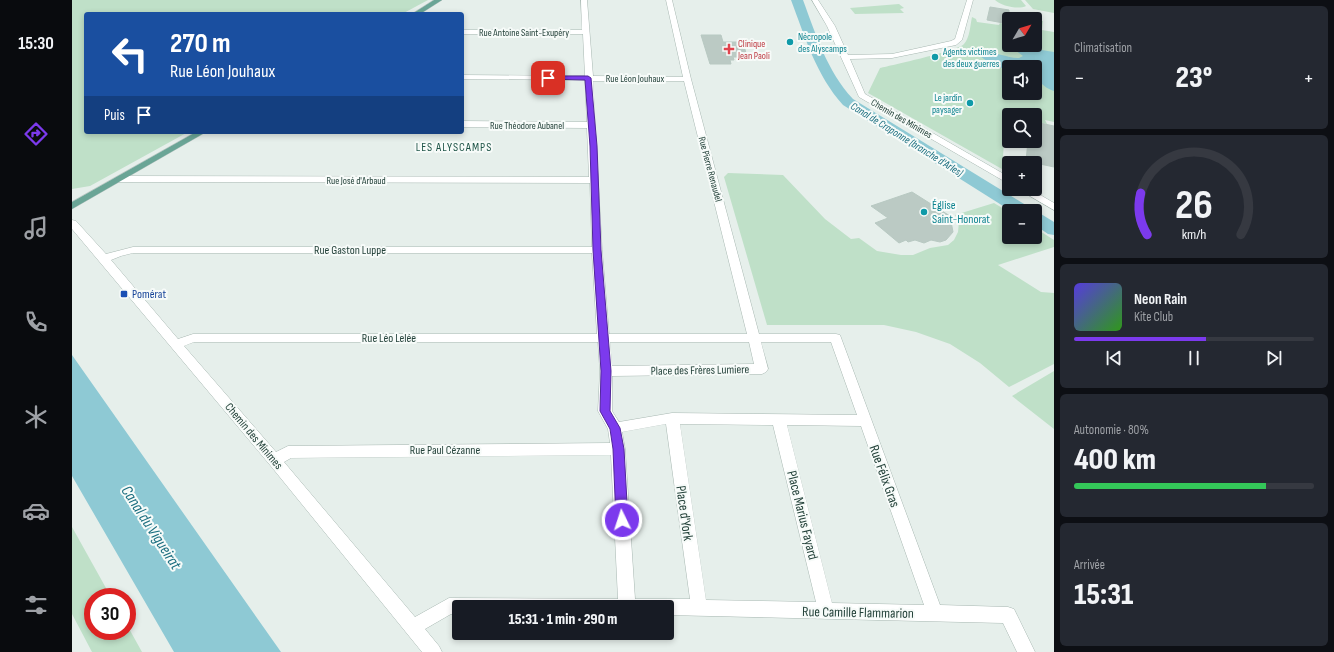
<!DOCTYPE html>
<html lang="fr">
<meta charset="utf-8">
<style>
body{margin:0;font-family:"Sofia Sans Condensed",sans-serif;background:#242831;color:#f1f3f6;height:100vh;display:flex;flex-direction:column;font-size:15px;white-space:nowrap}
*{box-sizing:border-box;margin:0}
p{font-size:13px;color:#9ea1a6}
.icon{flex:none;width:22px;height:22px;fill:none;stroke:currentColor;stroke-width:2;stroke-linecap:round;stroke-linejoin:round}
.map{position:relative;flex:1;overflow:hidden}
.panel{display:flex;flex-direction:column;gap:6px;padding:6px;background:#0d0f14;width:280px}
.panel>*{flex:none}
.hud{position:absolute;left:12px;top:12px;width:380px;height:122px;border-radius:4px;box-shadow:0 2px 6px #0003;background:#1a4fa0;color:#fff;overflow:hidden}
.needle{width:26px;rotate:52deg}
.controls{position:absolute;left:930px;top:12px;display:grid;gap:8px}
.controls a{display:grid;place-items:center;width:40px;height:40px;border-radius:4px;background:#171b24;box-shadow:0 2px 6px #0003;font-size:20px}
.speed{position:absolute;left:12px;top:588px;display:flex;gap:8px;font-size:20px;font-weight:700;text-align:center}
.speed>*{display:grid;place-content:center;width:52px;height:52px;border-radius:50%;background:#171b24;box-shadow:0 2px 6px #0003;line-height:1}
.speed .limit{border:6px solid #d22;background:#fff;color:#111}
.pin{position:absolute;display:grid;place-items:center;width:34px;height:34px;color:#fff;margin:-17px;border-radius:8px;box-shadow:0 2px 6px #0006}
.me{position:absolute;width:44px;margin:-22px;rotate:356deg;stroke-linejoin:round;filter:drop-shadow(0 0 3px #0008)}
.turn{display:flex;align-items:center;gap:14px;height:84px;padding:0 20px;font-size:18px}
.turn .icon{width:52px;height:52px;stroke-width:2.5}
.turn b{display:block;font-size:28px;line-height:34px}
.then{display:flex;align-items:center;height:38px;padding:0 20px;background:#0003;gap:8px;font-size:15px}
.big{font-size:30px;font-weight:800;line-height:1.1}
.panel .tile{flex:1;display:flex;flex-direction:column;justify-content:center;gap:6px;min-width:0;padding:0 14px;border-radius:6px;background:#242831}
.panel .dial{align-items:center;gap:0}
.dial svg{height:104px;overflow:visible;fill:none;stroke:#363941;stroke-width:7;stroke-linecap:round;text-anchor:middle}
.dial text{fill:#f1f3f6;stroke:none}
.song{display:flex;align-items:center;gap:12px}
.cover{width:48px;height:48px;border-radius:6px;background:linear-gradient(135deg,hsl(250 70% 55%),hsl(110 70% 35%))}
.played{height:4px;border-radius:2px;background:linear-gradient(90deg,#7c3aed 55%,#363941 55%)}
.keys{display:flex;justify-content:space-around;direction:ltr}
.heat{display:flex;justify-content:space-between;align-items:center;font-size:22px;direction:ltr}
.charge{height:6px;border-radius:3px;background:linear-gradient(90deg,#34c759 80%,#363941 0)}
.trip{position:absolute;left:380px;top:600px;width:222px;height:40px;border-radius:4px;background:#171b24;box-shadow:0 2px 6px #0003;font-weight:800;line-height:40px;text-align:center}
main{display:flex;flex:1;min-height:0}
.tab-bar{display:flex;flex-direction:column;width:72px;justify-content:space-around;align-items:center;background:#090b0e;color:#9ea1a6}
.tab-bar .icon{width:28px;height:28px}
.tab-bar .active{color:#7c3aed}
.tab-bar b{font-size:18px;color:#f1f3f6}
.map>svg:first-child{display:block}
</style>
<main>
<nav class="tab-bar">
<b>15:30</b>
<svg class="icon active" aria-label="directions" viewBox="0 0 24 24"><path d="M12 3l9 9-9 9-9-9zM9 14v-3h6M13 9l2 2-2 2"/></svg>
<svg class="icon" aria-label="music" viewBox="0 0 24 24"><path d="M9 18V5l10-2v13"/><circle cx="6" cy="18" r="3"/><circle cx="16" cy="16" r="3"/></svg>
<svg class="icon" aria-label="phone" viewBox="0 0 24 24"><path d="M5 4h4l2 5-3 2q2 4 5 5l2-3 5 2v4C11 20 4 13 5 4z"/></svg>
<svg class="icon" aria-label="climate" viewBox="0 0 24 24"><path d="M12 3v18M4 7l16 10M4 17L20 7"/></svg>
<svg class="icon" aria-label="car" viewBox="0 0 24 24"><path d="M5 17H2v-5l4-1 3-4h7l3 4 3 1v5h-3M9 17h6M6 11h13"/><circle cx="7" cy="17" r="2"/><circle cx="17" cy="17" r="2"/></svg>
<svg class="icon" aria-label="filters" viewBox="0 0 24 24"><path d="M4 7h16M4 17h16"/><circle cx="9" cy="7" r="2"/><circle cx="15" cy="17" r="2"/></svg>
</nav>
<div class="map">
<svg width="982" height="652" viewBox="0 0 982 652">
<rect width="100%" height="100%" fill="#e6efeb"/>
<!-- green -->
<path fill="#bfe0c8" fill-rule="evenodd" d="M0 0H356L330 14H14V132H116L18 186 0 189Z
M923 0H949L954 6C947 10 929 6 923 0Z
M953 0H982V13L961 9Z
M827 4 832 8 828 9 832 13 783 14 778 8Z
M900 17 904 19 905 22 927 25 928 23 937 25V45H963V29L968 30 963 27V21L965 20 971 21 970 30 982 32V122L973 120 975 124 963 122V115H937C937 120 934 122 933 127 931 137 932 147 931 157L938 163 937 173 796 93 808 68C821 65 885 51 892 44 898 37 898 26 900 17ZM937 67H963V93H937Z
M656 173 711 175 753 219 779 239 787 238 805 251 829 255H841L858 248 876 245 882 240 886 232 887 221 883 215 922 203 937 212V237H963V228L982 240V247L926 265 969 292 982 293V364L937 387 908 363 878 344 844 332 812 325H695L652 177Z
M982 371V429L940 396Z
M0 527 39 597H21V631H55V625L70 652H20L0 614Z"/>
<!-- water -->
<path fill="#8ec9d4" d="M946 48H957L982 52V91C974 89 970 83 963 79V67H937V71L916 62 904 53C914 47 935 59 947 58L951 56 943 50Z
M0 355 209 652H102L0 476Z"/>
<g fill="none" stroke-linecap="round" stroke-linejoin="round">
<!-- canal -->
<path fill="#8ec9d4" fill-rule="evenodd" d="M719 0H731C744 35 755 71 781 99L957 207 959 211H939L771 105C744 75 733 37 719 0Z
M963 213 969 214 982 222V235L976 234 963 225Z"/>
</g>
<!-- building -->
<path fill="#bbcac4" stroke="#b8c9c2" d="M918 7 937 10V24L915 20Z
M629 35H649L651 42H671L675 57H661L662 60H658L659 64H638Z
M963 122 982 126V167L954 161 956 141H963Z
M840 192 878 216 881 232 874 240 868 242 859 240 852 243 843 240 836 242 834 240 827 243 803 223 816 218 799 206Z"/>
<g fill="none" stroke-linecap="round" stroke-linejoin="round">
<defs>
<path id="minor" d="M509 0H515L521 76 611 77 594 0H600L619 79 687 334H764L768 335 868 605 936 607 942 609 963 652H945L931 623 595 615V607H387V614H379L353 629 367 646 370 652H350L198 465 0 229V220L4 221 34 254 61 247H520L518 183 47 182 42 179 47 176 517 177 515 128 390 127V121L515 122 513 80 390 79V75L513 76 511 34H390V30H510ZM521 81H612L675 334H537L530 250ZM61 253H520L525 334H121L106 339 39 260 49 256ZM122 342H526L528 371 526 411 536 429 538 443 216 446 204 452 112 346ZM538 342H677L682 364 540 366ZM689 342H759L785 415 600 413 547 422 540 411V376L690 374 694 372 696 369ZM594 424 618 599H563L553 449 550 432ZM608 424 701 425 744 602 634 600ZM715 425 789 426 852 605 760 603ZM539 455 546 599 377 598 343 617 212 462 219 458Z
M740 0H746L763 26 776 55 820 54 879 41 883 39 895 0H901L890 40 884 45 820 58 778 59 793 94 937 177V184L787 97 755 26Z
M946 189H958L982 203V210Z"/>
<path id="major" d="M362 0H370L348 14H340Z
M124 132H134L0 209V202Z"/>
</defs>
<!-- minor casing -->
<use href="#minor" stroke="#a8b8b2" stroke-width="1"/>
<!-- major casing -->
<use href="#major" stroke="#c2cac8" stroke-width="1"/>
<!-- minor -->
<use href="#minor" fill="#fff" fill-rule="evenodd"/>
<!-- major -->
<use href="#major" fill="#6aa596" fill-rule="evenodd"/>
</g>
<!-- route -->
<path fill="#7c3aed" stroke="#51269a" d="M476 76H516L519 78 525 146 529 250 539 371 538 411 548 428 552 449 556 520 554 524 550 526 546 524 544 520 541 449 538 429 528 411 529 371 521 250 518 146 513 80 474 79 473 78Z"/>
<!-- markers -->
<g fill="#0f9aa8" stroke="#f7fbf9" stroke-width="1.5">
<circle cx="718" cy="42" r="4"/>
<circle cx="863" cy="57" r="4"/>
<circle cx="898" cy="103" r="4"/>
<circle cx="852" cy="212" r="4"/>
</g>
<path fill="#e0444e" stroke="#f7fbf9" stroke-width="1.5" d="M655 43h4v4h4v4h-4v4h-4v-4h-4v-4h4z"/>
<rect fill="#1a4fb4" stroke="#f7fbf9" stroke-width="1.5" x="48" y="290" width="8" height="8" rx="2"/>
<g text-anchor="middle" stroke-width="4" stroke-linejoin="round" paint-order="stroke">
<!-- far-street labels -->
<g font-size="10" fill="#24423a" stroke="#f7fbf9">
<text x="452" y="36">Rue Antoine Saint-Exupéry</text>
<text x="563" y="82">Rue Léon Jouhaux</text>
<text transform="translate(830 118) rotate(30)" y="4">Chemin des Minimes</text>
<text x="455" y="129">Rue Théodore Aubanel</text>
<text transform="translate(639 169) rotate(75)" y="4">Rue Pierre Renaudel</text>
<text x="284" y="184">Rue José d'Arbaud</text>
</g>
<!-- far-culture labels -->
<g font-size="10" fill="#0d838f" stroke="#f7fbf9" text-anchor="start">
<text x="726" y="40">Nécropole<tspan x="726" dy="12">des Alyscamps</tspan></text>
<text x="871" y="55">Agents victimes<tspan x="871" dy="12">des deux guerres</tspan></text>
<text x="890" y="101" text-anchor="end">Le jardin<tspan x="890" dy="12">paysager</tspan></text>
</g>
<!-- far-health labels -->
<g font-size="10" fill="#be3a42" stroke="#f7fbf9" text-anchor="start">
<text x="666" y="47">Clinique<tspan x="666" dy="12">Jean Paoli</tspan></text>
</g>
<!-- far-water labels -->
<g font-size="11" font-style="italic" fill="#1c6f80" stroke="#f7fbf9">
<text transform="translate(835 139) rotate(32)" y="4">Canal de Craponne (branche d'Arles)</text>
</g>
<!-- far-quarter labels -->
<g font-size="12" letter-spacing="1" fill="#1f5548" stroke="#f7fbf9">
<text x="382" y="151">LES ALYSCAMPS</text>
</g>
<!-- culture labels -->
<g font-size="12" fill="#0d838f" stroke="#f7fbf9" text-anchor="start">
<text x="860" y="209">Église<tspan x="860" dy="14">Saint-Honorat</tspan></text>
</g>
<!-- street labels -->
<g font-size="12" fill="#24423a" stroke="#f7fbf9">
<text x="278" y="254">Rue Gaston Luppe</text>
<text x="317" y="342">Rue Léo Lelée</text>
<text transform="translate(628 370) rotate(-1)" y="4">Place des Frères Lumiere</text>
<text transform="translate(182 436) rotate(50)" y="4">Chemin des Minimes</text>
<text x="373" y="454">Rue Paul Cézanne</text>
</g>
<!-- transit labels -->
<g font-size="12" fill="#164399" stroke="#f7fbf9" text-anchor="start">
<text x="60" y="298">Pomérat</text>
</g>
<!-- near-street labels -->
<g font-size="14" fill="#24423a" stroke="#f7fbf9">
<text transform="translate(813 476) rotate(70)" y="5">Rue Félix Gras</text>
<text transform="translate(613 513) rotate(82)" y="5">Place d'York</text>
<text transform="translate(731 515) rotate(76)" y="5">Place Marius Fayard</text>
<text transform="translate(786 612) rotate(1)" y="5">Rue Camille Flammarion</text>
</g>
<!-- near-water labels -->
<g font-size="16" font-style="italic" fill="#1c6f80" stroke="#f7fbf9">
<text transform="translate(80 527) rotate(57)" y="6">Canal du Vigueirat</text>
</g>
</g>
</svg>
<div class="controls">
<a><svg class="needle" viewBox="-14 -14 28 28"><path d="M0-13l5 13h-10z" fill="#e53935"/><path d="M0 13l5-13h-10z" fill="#9ea1a6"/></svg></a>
<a><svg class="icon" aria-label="sound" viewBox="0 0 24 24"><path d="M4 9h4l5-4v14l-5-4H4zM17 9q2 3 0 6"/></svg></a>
<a><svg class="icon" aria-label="search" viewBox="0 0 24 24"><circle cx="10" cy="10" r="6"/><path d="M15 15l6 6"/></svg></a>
<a>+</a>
<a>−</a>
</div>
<div class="speed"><div class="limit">30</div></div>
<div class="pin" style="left:476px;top:78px;background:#d93025"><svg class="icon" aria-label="arrive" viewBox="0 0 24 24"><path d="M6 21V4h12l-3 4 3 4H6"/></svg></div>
<svg class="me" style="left:550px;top:520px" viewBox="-20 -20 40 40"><circle r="17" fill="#7c3aed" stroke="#fff" stroke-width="3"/><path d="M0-11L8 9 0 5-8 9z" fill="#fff"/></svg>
<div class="trip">15:31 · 1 min · 290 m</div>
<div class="hud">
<div class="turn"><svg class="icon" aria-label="left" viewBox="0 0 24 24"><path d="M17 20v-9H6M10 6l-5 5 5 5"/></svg><div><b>270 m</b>Rue Léon Jouhaux</div></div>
<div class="then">Puis<svg class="icon" aria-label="arrive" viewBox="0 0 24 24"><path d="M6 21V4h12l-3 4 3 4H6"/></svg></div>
</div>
</div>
<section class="panel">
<div class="tile"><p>Climatisation</p>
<div class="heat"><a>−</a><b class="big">23°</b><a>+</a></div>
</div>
<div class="tile dial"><svg viewBox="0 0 100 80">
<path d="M14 69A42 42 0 1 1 86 69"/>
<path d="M14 69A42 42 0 0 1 9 37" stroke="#7c3aed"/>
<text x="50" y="56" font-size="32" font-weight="700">26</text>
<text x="50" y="72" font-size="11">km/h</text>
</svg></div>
<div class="tile">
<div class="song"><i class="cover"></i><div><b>Neon Rain</b><p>Kite Club</p></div></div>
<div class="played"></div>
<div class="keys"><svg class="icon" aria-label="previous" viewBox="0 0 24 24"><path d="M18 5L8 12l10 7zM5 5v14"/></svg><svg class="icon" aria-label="pause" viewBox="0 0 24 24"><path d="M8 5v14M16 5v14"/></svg><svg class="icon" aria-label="next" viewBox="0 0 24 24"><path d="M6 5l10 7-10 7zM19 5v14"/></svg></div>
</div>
<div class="tile"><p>Autonomie · 80%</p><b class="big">400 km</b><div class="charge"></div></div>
<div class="tile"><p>Arrivée</p><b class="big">15:31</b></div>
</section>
</main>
